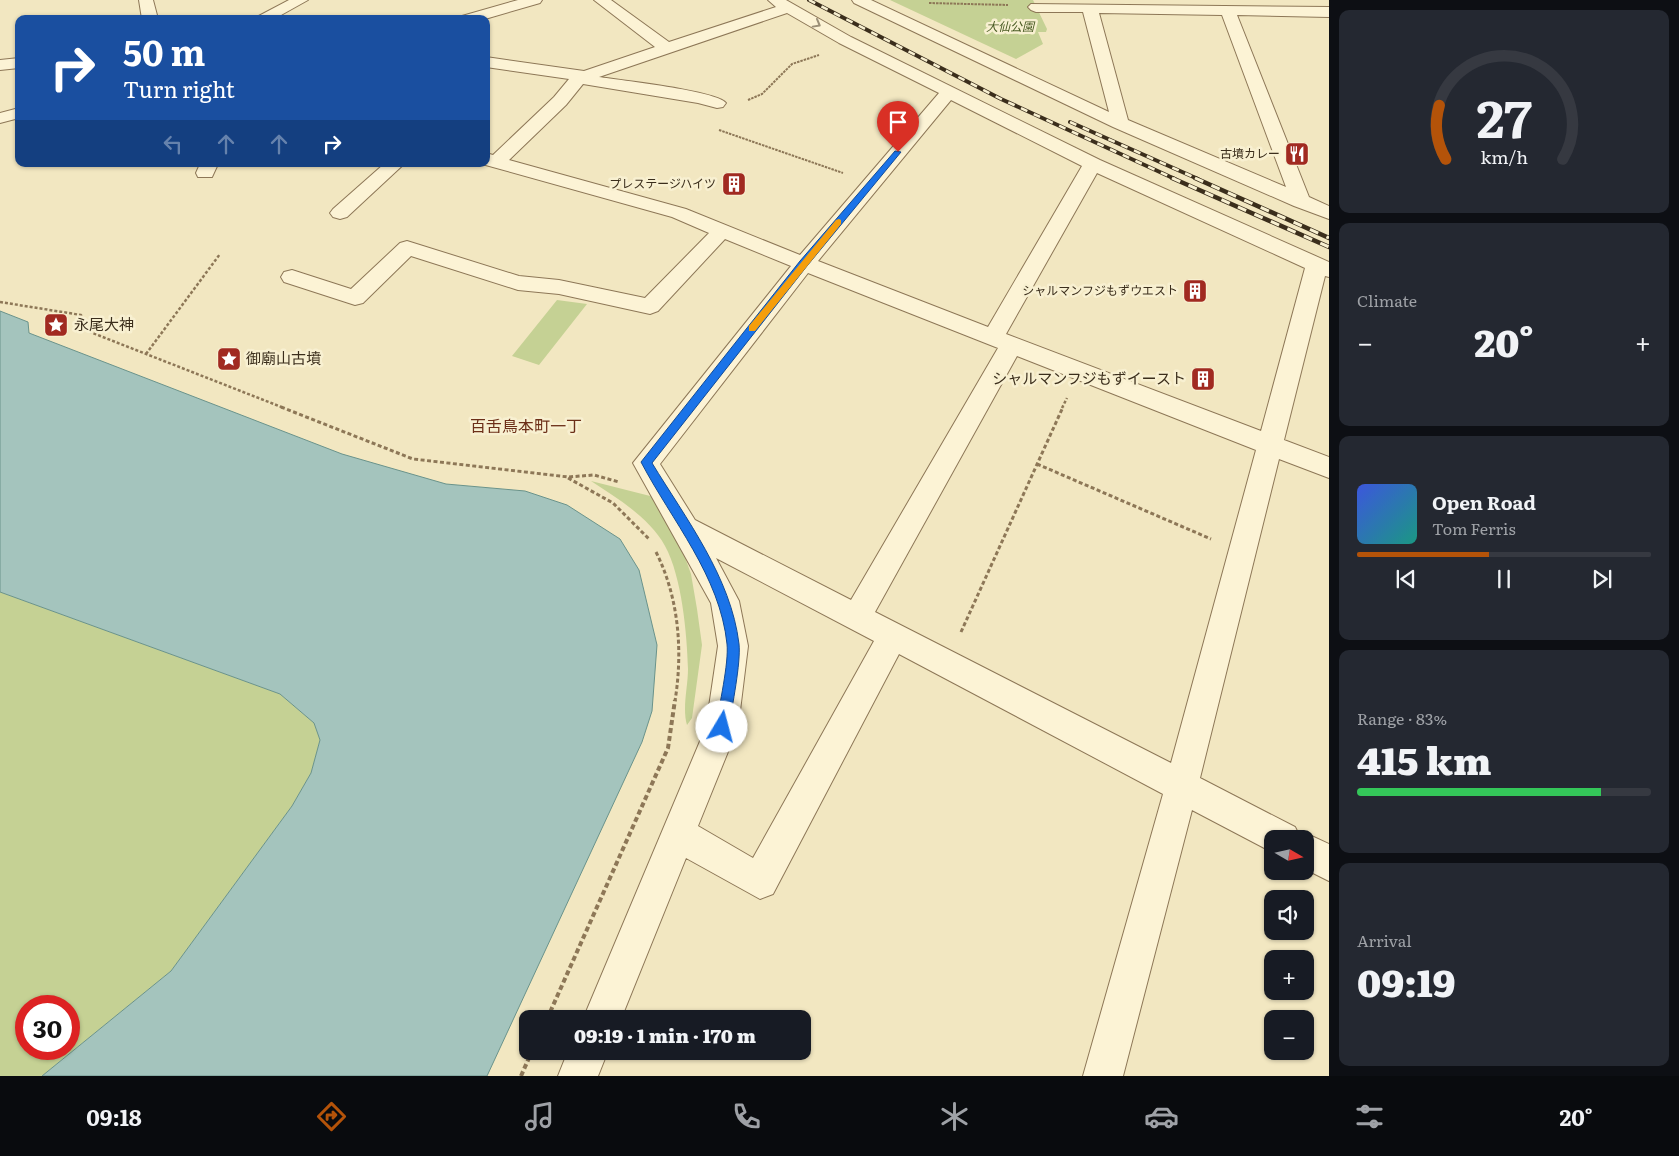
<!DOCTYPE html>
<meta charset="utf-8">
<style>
body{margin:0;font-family:Literata,"Noto Sans JP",serif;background:#242831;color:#f1f3f6;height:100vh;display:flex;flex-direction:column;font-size:19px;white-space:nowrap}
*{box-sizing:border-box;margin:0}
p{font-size:16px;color:#9ea1a6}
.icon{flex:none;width:28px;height:28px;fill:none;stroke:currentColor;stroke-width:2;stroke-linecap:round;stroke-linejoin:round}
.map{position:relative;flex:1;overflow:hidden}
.side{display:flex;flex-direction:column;gap:10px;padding:10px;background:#0d0f14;width:350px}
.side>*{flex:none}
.hud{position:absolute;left:15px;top:15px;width:475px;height:152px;border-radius:10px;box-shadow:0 1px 4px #0004;background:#1a4fa0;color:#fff;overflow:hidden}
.needle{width:32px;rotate:99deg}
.buttons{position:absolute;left:1264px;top:830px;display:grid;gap:10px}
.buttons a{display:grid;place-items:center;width:50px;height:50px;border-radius:10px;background:#171b24;box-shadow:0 1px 4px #0004;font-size:25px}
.speed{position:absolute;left:15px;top:995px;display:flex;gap:10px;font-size:25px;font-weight:700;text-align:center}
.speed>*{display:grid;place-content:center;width:65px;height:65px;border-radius:50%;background:#171b24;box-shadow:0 1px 4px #0004;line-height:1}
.speed .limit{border:8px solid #d22;background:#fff;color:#111}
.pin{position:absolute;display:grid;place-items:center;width:42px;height:42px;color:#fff;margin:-51px -21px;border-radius:50% 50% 50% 0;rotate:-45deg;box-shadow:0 0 5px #0007}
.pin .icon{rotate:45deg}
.me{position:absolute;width:55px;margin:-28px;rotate:8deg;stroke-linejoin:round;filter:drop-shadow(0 0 4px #0008)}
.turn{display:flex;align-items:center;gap:18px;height:105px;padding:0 25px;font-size:22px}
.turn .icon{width:65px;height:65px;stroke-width:2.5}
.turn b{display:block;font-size:35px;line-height:42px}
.lanes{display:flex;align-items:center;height:48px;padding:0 25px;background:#0003;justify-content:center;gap:25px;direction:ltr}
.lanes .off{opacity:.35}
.big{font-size:38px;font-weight:800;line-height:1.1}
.side .card{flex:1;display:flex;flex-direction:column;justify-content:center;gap:8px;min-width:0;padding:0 18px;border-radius:10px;background:#242831}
.side .dial{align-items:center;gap:0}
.dial svg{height:130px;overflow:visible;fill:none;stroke:#363941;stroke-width:7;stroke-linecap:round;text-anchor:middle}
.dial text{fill:#f1f3f6;stroke:none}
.song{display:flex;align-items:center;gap:15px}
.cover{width:60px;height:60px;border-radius:8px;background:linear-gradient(135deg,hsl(230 70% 55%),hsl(170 70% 35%))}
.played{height:5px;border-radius:2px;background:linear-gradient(90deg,#b45309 45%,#363941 45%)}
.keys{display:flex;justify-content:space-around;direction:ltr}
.heat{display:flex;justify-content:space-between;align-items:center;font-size:28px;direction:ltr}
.charge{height:8px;border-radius:4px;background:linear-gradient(90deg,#34c759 83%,#363941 0)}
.trip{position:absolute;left:519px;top:1010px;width:292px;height:50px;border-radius:10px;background:#171b24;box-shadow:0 1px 4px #0004;font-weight:800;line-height:50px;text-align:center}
.dock{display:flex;height:80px;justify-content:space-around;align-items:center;background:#090b0e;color:#9ea1a6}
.dock .icon{width:35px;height:35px}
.dock .selected{color:#b45309}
.dock b{font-size:22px;color:#f1f3f6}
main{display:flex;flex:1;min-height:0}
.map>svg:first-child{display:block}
</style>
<main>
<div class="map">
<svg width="1329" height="1076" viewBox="0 0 1329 1076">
<rect width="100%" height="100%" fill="#f2e7c1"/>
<!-- green -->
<path fill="#c5d194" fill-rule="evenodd" d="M890 0H1033L1047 29 1046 32H1038L1043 44 1016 59Z
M557 300 587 304 539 365 512 356Z
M591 481 658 498 677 535 691 574 697 609 702 645 692 718 687 725C682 708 688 687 688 669 687 634 682 577 665 546 650 518 617 498 591 481Z
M0 592 280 694 314 723 320 740 311 773 292 806 171 971 42 1076H0ZM26 1006H69V1049H26Z"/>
<!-- water -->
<path fill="#a4c4bd" stroke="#6a938b" d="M0 311 28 322 29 333 342 454 446 484 525 491 567 505 620 539 639 570 657 645 652 711 642 742 487 1076H42L171 971 292 806 311 773 320 740 314 723 280 694 0 592Z"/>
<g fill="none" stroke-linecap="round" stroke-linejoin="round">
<defs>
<path id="minor" d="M139 0H153L158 19H142Z
M289 0H308L274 19H253Z
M518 0H542L540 3 485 19H459L462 16Z
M594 0H611L669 42 776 7 768 0H786L851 37 1100 160 1329 262V277L1325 276 1284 440 1329 457V478L1279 459 1200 778 1295 827 1299 835 1305 833 1329 844V881L1305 869V839H1272V852L1192 810 1123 1076H1083L1163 794 899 654 773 894 760 899 686 858 621 1019H583L706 727 718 646 711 603 633 463 791 266 725 239 658 311 650 314 559 294 518 290 411 256 363 303 355 305 284 282 281 277 284 272 292 270 351 289 400 243 407 241 519 276 559 280 645 298 709 233 672 217 482 164H486V153L493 155 554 97 569 79 486 67V57L584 71 655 47ZM787 13 839 43 939 93 800 255 686 209 509 160 566 105 583 84 698 103 717 108 723 107 726 103C718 91 619 80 599 77ZM951 100 1082 166 988 327 818 261ZM1097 173 1305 268 1261 431 1006 334ZM808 273 998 348 851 600 695 520 660 464ZM1017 356 1256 450 1171 763 875 612ZM716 558 874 641 753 858 698 826 738 727 748 646 739 601Z
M852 0H871L1109 112 1083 12H1036L1031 10 1028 7 1031 4 1329 7V17L1237 15 1309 197 1329 206V219L1294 206 1113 127 854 3ZM1099 13 1222 15 1286 187 1128 120Z
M19 58V68L0 70V60Z
M19 108V118L0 123V113Z
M200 164H218L212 177H198L196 173Z
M384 164H404L347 217 340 219 333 217 330 213 333 209Z
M568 1051H608L598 1076H558Z"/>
</defs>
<!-- minor casing -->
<use href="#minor" stroke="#8d7757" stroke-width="2"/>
<!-- path-far3 -->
<path stroke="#8d7757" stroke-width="2" stroke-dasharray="2.5 1" stroke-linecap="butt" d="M929 3 1008 5
M748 100 762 94 792 64 819 55
M719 130 843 173"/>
<!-- path-far2 -->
<path stroke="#8d7757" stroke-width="2.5" stroke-dasharray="3 2" stroke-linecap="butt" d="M0 302 81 315 90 332 284 408
M146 354 220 254
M1062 408 1067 398"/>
<!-- path-far1 -->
<path stroke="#8d7757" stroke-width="3" stroke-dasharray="4 2.5" stroke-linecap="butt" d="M281 407 413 459 568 477 594 475 619 482
M1037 464 1211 539
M568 478 613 503 650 540
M656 552C679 598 683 651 675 701
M961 632 1063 407"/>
<!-- path -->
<path stroke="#8d7757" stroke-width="4" stroke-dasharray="5 3" stroke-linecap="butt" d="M547 1019 668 748 675 700
M521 1076 532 1051"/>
<!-- minor -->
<use href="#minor" fill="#fcf3d5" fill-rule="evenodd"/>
<defs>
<path id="rail-far1" d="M809 0 1001 99 1175 179
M1070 122 1198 179"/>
<path id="rail" d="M1172 178 1329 247
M1195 178 1329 238"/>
</defs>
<!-- rail-far1 casing -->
<use href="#rail-far1" stroke="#3b2e1c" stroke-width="4"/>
<!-- rail casing -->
<use href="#rail" stroke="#3b2e1c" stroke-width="4.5"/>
<!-- rail-far1 -->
<use href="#rail-far1" stroke="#f8f0d1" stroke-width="2.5" stroke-dasharray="7" stroke-linecap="butt"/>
<!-- rail -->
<use href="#rail" stroke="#f8f0d1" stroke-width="3" stroke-dasharray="9" stroke-linecap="butt"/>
</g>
<!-- one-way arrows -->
<defs><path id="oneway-chevron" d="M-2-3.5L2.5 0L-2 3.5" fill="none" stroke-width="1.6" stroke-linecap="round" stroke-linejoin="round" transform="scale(1.25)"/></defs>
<use stroke="#9c9078" href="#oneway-chevron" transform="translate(817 24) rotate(29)"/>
<!-- route -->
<path fill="#1a73e8" stroke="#114b97" d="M895 151 901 152 807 266 652 463C686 519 731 577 739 644 741 663 732 706 729 727L727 732 722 734 718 732 716 727C719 706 729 663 727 644 720 576 672 521 641 462L800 261Z"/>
<!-- slow -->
<path fill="#f59e0b" d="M839 219 841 220V224L755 331H749V326L836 220Z"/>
<!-- icons -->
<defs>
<symbol id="restaurant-square" viewBox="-11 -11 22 22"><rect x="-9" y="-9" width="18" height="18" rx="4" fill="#a12a21" stroke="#f8f0d1"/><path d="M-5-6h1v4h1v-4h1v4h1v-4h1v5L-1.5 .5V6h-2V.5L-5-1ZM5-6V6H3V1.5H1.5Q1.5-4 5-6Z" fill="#fff"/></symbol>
<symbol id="building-square" viewBox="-11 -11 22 22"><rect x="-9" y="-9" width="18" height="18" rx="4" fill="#a12a21" stroke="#f8f0d1"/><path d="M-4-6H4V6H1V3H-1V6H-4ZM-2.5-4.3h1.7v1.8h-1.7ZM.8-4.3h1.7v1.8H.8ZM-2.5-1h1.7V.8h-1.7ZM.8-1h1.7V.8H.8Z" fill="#fff"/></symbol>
<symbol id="sight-square" viewBox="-11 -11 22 22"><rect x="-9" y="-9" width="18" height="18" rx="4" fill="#a12a21" stroke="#f8f0d1"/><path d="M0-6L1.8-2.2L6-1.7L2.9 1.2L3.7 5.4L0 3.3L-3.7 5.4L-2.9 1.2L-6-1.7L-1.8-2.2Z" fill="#fff"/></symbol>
</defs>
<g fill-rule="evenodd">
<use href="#restaurant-square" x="1283" y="140" width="28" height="28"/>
<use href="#building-square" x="720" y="170" width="28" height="28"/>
<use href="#building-square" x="1181" y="277" width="28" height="28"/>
<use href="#sight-square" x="42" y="311" width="28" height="28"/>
<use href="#sight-square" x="215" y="345" width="28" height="28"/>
<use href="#building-square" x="1189" y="365" width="28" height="28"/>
</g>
<g text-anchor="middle" stroke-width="5" stroke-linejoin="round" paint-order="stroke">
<!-- far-park labels -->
<g font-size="12" font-style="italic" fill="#475921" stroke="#f8f0d1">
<text x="1010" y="31">大仙公園</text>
</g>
<!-- far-poi labels -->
<g font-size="12" fill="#3b2e1c" stroke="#f8f0d1" text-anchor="end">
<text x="1280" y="158">古墳カレー</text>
<text x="716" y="188">プレステージハイツ</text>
<text x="1178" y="295">シャルマンフジもずウエスト</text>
</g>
<!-- poi labels -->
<g font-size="15" fill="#3b2e1c" stroke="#f8f0d1" text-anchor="start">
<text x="74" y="330">永尾大神</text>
<text x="246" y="364">御廟山古墳</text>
<text x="1186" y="384" text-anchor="end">シャルマンフジもずイースト</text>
</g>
<!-- neighbourhood labels -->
<g font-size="16" fill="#6c2f18" stroke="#f8f0d1">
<text x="526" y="432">百舌鳥本町一丁</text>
</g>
</g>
</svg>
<div class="buttons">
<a><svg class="needle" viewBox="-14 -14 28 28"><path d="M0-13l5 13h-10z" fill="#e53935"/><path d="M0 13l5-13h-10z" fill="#9ea1a6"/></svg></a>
<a><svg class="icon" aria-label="sound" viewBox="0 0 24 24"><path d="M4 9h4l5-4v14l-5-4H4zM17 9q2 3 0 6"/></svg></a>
<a>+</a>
<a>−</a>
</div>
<div class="speed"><div class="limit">30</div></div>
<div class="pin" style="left:898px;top:152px;background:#d93025"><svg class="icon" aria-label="arrive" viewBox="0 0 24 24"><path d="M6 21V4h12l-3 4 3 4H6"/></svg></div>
<svg class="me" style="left:722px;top:727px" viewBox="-20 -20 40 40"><circle r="19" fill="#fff"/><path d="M0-13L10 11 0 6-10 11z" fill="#1a73e8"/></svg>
<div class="trip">09:19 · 1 min · 170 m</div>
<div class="hud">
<div class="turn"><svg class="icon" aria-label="right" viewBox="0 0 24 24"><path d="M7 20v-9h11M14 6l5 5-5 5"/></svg><div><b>50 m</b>Turn right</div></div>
<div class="lanes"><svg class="icon off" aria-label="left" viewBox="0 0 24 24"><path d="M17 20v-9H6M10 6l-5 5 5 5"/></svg><svg class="icon off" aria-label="ahead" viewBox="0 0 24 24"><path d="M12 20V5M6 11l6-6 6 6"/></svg><svg class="icon off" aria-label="ahead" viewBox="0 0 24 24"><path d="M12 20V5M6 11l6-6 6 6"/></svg><svg class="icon" aria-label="right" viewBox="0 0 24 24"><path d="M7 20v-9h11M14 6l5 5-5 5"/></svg></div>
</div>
</div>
<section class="side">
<div class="card dial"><svg viewBox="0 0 100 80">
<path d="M14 69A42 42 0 1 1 86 69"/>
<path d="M14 69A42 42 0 0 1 10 36" stroke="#b45309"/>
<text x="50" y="56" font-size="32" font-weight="700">27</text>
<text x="50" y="72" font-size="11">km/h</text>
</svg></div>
<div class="card"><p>Climate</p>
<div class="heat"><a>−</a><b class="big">20°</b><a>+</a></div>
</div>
<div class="card">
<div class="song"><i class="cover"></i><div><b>Open Road</b><p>Tom Ferris</p></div></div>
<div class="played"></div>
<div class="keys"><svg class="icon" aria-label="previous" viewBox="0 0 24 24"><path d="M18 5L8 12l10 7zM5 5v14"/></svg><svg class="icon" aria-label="pause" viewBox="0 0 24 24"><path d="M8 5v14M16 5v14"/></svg><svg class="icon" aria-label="next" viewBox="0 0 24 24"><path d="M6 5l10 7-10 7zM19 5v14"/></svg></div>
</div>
<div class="card"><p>Range · 83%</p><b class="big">415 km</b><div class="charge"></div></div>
<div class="card"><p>Arrival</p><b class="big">09:19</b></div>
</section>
</main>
<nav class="dock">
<b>09:18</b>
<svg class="icon selected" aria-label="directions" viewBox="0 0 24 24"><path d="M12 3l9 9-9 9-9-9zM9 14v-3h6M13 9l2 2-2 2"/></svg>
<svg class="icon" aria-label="music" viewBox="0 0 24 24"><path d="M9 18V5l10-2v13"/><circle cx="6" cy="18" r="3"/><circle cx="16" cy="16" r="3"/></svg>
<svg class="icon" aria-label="phone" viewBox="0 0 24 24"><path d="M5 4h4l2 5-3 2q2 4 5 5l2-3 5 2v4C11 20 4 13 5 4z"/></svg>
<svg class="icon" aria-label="climate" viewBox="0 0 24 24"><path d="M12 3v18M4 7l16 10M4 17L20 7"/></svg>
<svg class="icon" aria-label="car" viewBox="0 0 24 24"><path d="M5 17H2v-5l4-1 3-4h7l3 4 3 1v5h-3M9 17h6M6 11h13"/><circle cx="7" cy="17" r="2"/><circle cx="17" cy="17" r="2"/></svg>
<svg class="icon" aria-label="filters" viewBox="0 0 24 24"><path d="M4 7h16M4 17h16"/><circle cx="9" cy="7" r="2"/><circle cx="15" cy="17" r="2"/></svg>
<b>20°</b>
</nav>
